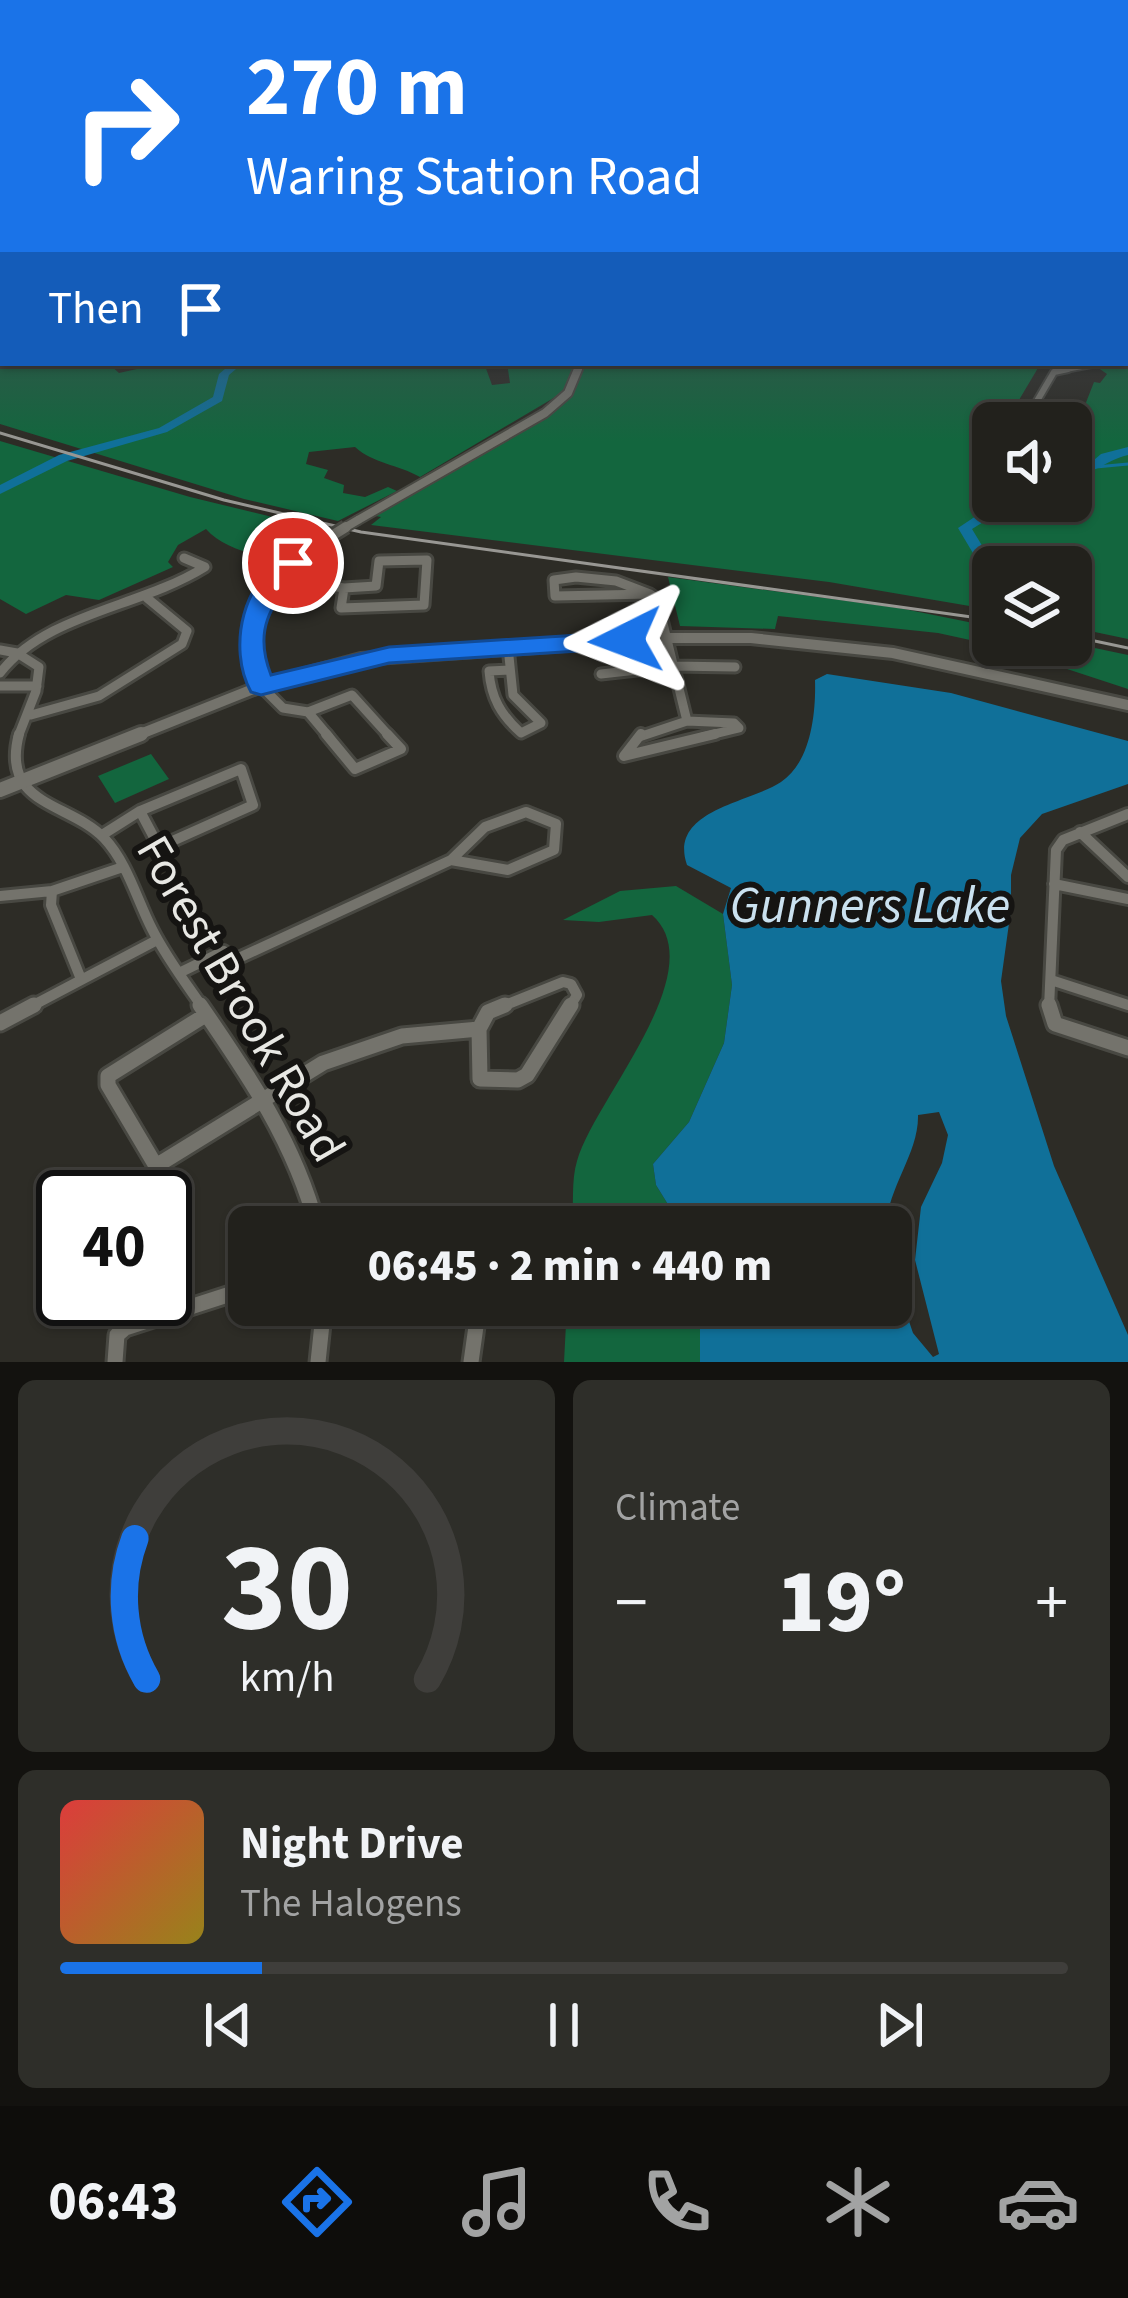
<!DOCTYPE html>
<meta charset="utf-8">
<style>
body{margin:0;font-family:"Source Sans 3",sans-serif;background:#2e2e29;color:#f1f3f6;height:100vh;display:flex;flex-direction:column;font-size:45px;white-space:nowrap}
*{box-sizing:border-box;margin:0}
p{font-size:39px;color:#a2a3a3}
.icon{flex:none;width:66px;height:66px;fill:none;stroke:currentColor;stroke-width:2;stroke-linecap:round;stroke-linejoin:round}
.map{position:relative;height:1362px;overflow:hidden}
.drawer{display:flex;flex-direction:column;gap:18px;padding:18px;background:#13120f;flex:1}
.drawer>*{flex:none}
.top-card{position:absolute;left:0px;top:0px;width:1128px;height:366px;box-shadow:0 3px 9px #0004,0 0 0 3px #3f3e3b;background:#1a73e8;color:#fff;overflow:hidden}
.fabs{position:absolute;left:972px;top:402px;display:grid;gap:24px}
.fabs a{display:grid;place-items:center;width:120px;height:120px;border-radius:18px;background:#22211c;box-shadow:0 3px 9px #0004,0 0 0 3px #3f3e3b;font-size:60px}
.speed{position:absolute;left:36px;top:1170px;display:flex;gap:24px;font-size:60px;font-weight:700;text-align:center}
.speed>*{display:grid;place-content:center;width:156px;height:156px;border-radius:50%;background:#22211c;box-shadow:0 3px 9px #0004,0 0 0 3px #3f3e3b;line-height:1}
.speed .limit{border:6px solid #111;border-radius:18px;background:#fff;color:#111}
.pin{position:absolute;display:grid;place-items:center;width:102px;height:102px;color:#fff;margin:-51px;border:6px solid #fff;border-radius:50%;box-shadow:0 3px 12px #0007}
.me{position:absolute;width:132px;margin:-66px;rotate:267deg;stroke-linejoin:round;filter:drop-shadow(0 0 9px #0008)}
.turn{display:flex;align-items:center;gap:42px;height:252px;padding:0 48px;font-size:54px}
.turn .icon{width:156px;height:156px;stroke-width:2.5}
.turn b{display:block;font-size:84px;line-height:102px}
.then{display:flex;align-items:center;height:114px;padding:0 48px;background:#0003;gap:24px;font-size:45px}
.big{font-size:90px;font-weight:800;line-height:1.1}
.drawer .widget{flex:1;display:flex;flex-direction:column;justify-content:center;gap:18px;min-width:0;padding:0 42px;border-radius:18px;background:#2e2e29}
.drawer .dial{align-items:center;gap:0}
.dial svg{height:312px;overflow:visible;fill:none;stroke:#3f3e3b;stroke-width:7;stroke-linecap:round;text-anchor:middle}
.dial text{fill:#f1f3f6;stroke:none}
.song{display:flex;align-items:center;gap:36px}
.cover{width:144px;height:144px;border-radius:18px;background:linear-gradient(135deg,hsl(0 70% 55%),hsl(50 70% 35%))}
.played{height:12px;border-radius:6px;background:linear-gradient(90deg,#1a73e8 20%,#3f3e3b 20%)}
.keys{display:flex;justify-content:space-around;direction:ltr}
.heat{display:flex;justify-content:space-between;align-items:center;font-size:66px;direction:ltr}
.drawer .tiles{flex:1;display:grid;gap:18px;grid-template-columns:1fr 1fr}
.widget:last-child{grid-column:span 2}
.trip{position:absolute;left:228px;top:1206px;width:684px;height:120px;border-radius:18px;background:#22211c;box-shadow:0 3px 9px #0004,0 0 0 3px #3f3e3b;font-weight:800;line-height:120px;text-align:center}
.menu{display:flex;height:192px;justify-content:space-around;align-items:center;background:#0e0d0b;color:#a2a3a3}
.menu .icon{width:84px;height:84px}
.menu .selected{color:#1a73e8}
.menu b{font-size:54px;color:#f1f3f6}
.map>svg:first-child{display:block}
</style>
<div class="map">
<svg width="1128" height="1362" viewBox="0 0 1128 1362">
<rect width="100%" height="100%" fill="#2d2c26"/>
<!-- green -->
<path fill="#13663e" d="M0 251 3 363H108L119 373 164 363H484L492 385 510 383 507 363H1049L1038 368 1007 420 1018 423H993V501H1071V423H1046L1048 418 1078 423 1094 382 1100 383 1107 374 1097 367 1125 363 1128 320V639L1071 627V567H993V610L829 582 371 525 381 517 365 514 556 400 557 396 420 477C397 464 374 464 355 447L309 452 306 464 328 470 324 478 344 485 343 493 365 497 388 487 397 491 338 521 244 499 0 424Z
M0 441 190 497 322 529 277 558C252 555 223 548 206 529L178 545 168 562 173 567 99 600 66 595 26 614 0 599Z
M668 577 899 608 993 627V645L938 633 778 616 775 629 680 626Z
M1071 643 1128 655V689L994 645Z
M151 754 169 779 115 803 98 776Z
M676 886 723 914 732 985 724 1043 689 1122 653 1164 656 1185 682 1227H572C574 1207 571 1180 577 1161 594 1100 714 970 652 915L599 922 563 920 620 891Z
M567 1305H700V1362H564Z"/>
<!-- water -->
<path fill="#107099" d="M827 674 951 693 1128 741V784L1042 814 1020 838 1011 875V909L1001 981 1006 1016 1054 1166 1128 1335V1362H700V1305H891V1268L913 1333 933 1357 939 1354 915 1260 921 1207 942 1163 948 1135 939 1112 918 1115C919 1153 888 1187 886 1227H682L656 1185 653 1164 689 1122 724 1043 732 985 723 914 731 888 687 865C668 810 749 803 781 782 811 762 816 713 815 680Z"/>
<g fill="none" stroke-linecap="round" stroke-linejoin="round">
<!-- stream -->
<path stroke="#107099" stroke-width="3" d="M1096 467 1128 464"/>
<!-- river -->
<path fill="#107099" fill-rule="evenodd" d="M1125 268H1128V274H1125Z
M232 363H243L229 375 222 401 167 432 67 461 0 494V485L59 455 159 428 213 397 219 374Z
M1128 447V455C1101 462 1101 473 1071 473V465H1088L1101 454Z
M993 476V484L989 485 993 516 972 529 995 567H993V579L986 575 958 528 979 514 977 483Z
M1019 645H1035L1032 664 1026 666 1018 661Z"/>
<defs>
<path id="minor-far4" d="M1054 372 1102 363"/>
<path id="minor-far3" d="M1037 401 1054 372 1068 369"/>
<path id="minor-far2" d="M427 560 424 605 341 608 344 588 376 586 379 561Z
M576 577 616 581 650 594 555 596 554 580Z
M277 578 344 588
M650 594 657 599 687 721
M508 647 513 695 541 723 521 733C501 715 491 698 489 671L510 670
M0 650 17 653 39 667 36 691 18 737
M0 673C47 613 139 608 205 567L184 558
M601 674 673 666 735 667
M0 686H37
M261 686 283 708 308 712
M308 712 329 737
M308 712 352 695 390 737
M31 715 99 696 182 644 187 631 147 598
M687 721 734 723 739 728 702 737
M639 737 687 721"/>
<path id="minor-far1" d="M19 734C0 806 69 802 104 838 127 862 137 900 152 929 166 957 185 982 203 1008
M326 734 355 769 401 749 387 734
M641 734 624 756 715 734
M241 769 253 805 159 847 140 811Z
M526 812 556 824 554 850 508 870 451 860 485 827Z
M1080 832 1128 877
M102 835 140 811
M1054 884 1128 899
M52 891 51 905 81 979
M0 896 52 891 120 868
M179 973 224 951 230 962 451 860
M1051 980 1128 1005
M28 1008 157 940
M498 1008 563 982 571 984 577 995 569 1008
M1049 1008 1056 850 1063 840 1128 814"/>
<path id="minor" d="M200 1005C249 1076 295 1143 317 1227
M505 1005 488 1012 479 1029 480 1079 518 1080 527 1075 571 1005
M1049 1005 1055 1024 1128 1048
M204 1016 108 1076V1085L156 1166 323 1063 402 1036 479 1029
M0 1023 34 1005
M115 1362 117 1335 125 1328 249 1288
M318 1362 324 1305
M471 1362 479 1305"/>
<path id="tertiary-far3" d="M577 372 581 363"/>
<path id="tertiary-far2" d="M358 520 545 413 568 393 578 369"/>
<path id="tertiary-far1" d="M261 686C237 614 274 578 330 537
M133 737 261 686 361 659 666 638H751L893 653 1128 705"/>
<path id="tertiary" d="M0 790 141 734"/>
</defs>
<!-- minor-far4 casing -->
<use href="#minor-far4" stroke="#484842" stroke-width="8"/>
<!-- minor-far3 casing -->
<use href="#minor-far3" stroke="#484842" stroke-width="10"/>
<!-- minor-far2 casing -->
<use href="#minor-far2" stroke="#484842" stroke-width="15"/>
<!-- minor-far1 casing -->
<use href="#minor-far1" stroke="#484842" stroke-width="16"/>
<!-- minor casing -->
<use href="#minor" stroke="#484842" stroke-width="21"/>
<!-- tertiary-far3 casing -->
<use href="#tertiary-far3" stroke="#484842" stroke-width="9"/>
<!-- tertiary-far2 casing -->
<use href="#tertiary-far2" stroke="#484842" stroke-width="12"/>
<!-- tertiary-far1 casing -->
<use href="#tertiary-far1" stroke="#484842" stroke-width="16"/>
<!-- tertiary casing -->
<use href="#tertiary" stroke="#484842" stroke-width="20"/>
<!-- minor-far4 -->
<use href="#minor-far4" stroke="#74736c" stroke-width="4.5"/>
<!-- minor-far3 -->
<use href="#minor-far3" stroke="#74736c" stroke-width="6"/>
<!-- minor-far2 -->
<use href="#minor-far2" stroke="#74736c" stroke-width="9"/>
<!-- minor-far1 -->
<use href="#minor-far1" stroke="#74736c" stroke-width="10"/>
<!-- minor -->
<use href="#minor" stroke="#74736c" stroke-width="15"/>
<!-- tertiary-far3 -->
<use href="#tertiary-far3" stroke="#74736c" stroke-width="6"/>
<!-- tertiary-far2 -->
<use href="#tertiary-far2" stroke="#74736c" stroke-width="8"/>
<!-- tertiary-far1 -->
<use href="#tertiary-far1" stroke="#74736c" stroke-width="10"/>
<!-- tertiary -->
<use href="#tertiary" stroke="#74736c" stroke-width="14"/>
<!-- rail -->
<path stroke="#989793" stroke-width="3" d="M0 433 224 500 361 532 993 620
M1071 636 1128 648"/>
<defs>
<path id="tertiary-bridge-far1" d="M341 530 358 520"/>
<path id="tertiary-bridge" d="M330 537 346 527"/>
</defs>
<!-- tertiary-bridge-far1 casing -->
<use href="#tertiary-bridge-far1" stroke="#484842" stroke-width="12" stroke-linecap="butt"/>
<!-- tertiary-bridge casing -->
<use href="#tertiary-bridge" stroke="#484842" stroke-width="16" stroke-linecap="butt"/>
<!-- tertiary-bridge-far1 -->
<use href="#tertiary-bridge-far1" stroke="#74736c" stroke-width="8"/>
<!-- tertiary-bridge -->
<use href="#tertiary-bridge" stroke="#74736c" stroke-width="10"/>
</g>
<!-- sky -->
<linearGradient id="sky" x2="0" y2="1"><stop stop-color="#191815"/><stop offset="0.57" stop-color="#464b52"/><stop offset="1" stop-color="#464b52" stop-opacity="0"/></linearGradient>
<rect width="1128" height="441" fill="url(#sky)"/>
<!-- route -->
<path fill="#1a73e8" stroke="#114b97" stroke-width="3" d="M293 556 305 563C276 601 251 624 271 675L389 647 626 632 639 640 626 648 389 663 261 695 251 692C227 649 242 574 293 556Z"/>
<g text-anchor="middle" stroke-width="12" stroke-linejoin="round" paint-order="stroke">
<!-- near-street labels -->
<g font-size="48" fill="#e8e8e4" stroke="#151412">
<text transform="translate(242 998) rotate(60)" y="17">Forest Brook Road</text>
</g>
<!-- near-water labels -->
<g font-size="51" font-style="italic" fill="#cae1ef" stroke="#151412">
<text x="870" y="922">Gunners Lake</text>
</g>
</g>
</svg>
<div class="fabs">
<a><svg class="icon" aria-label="sound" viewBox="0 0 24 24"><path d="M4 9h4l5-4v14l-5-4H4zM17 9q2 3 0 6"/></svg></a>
<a><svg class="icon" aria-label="layers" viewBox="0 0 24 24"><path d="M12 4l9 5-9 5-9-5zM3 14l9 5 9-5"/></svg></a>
</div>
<div class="speed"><div class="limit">40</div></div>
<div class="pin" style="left:293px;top:563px;background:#d93025"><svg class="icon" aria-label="arrive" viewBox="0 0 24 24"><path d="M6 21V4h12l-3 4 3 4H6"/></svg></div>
<svg class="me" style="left:626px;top:640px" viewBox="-20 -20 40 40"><path d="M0-17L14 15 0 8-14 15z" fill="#1a73e8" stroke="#fff" stroke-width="4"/></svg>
<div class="trip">06:45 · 2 min · 440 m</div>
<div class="top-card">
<div class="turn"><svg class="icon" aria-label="right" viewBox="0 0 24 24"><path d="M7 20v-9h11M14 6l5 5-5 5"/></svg><div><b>270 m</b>Waring Station Road</div></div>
<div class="then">Then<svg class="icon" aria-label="arrive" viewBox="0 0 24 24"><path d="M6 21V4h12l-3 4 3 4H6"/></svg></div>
</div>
</div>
<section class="drawer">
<div class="tiles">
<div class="widget dial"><svg viewBox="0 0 100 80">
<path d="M14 69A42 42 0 1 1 86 69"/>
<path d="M14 69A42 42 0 0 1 11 33" stroke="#1a73e8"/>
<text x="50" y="56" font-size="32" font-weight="700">30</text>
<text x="50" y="72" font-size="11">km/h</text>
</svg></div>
<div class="widget"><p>Climate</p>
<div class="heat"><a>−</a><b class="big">19°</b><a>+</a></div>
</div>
<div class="widget">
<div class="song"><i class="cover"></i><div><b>Night Drive</b><p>The Halogens</p></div></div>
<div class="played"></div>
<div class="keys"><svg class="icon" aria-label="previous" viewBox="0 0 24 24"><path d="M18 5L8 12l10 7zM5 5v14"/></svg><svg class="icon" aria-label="pause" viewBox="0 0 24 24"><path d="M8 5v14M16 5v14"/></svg><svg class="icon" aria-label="next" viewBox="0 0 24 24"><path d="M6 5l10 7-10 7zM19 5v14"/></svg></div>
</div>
</div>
</section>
<nav class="menu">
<b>06:43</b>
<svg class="icon selected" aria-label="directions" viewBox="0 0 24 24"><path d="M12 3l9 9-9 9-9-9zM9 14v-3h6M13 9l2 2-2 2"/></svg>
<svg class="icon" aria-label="music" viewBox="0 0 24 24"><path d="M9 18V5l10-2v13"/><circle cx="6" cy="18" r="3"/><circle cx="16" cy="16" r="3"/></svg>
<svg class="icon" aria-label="phone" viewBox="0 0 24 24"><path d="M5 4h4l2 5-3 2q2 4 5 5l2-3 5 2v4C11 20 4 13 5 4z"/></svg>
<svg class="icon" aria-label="climate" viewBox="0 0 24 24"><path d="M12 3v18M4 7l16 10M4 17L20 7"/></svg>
<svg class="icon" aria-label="car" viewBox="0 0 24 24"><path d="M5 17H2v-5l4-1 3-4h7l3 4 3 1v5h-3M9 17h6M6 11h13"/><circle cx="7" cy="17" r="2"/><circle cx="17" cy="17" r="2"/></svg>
</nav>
